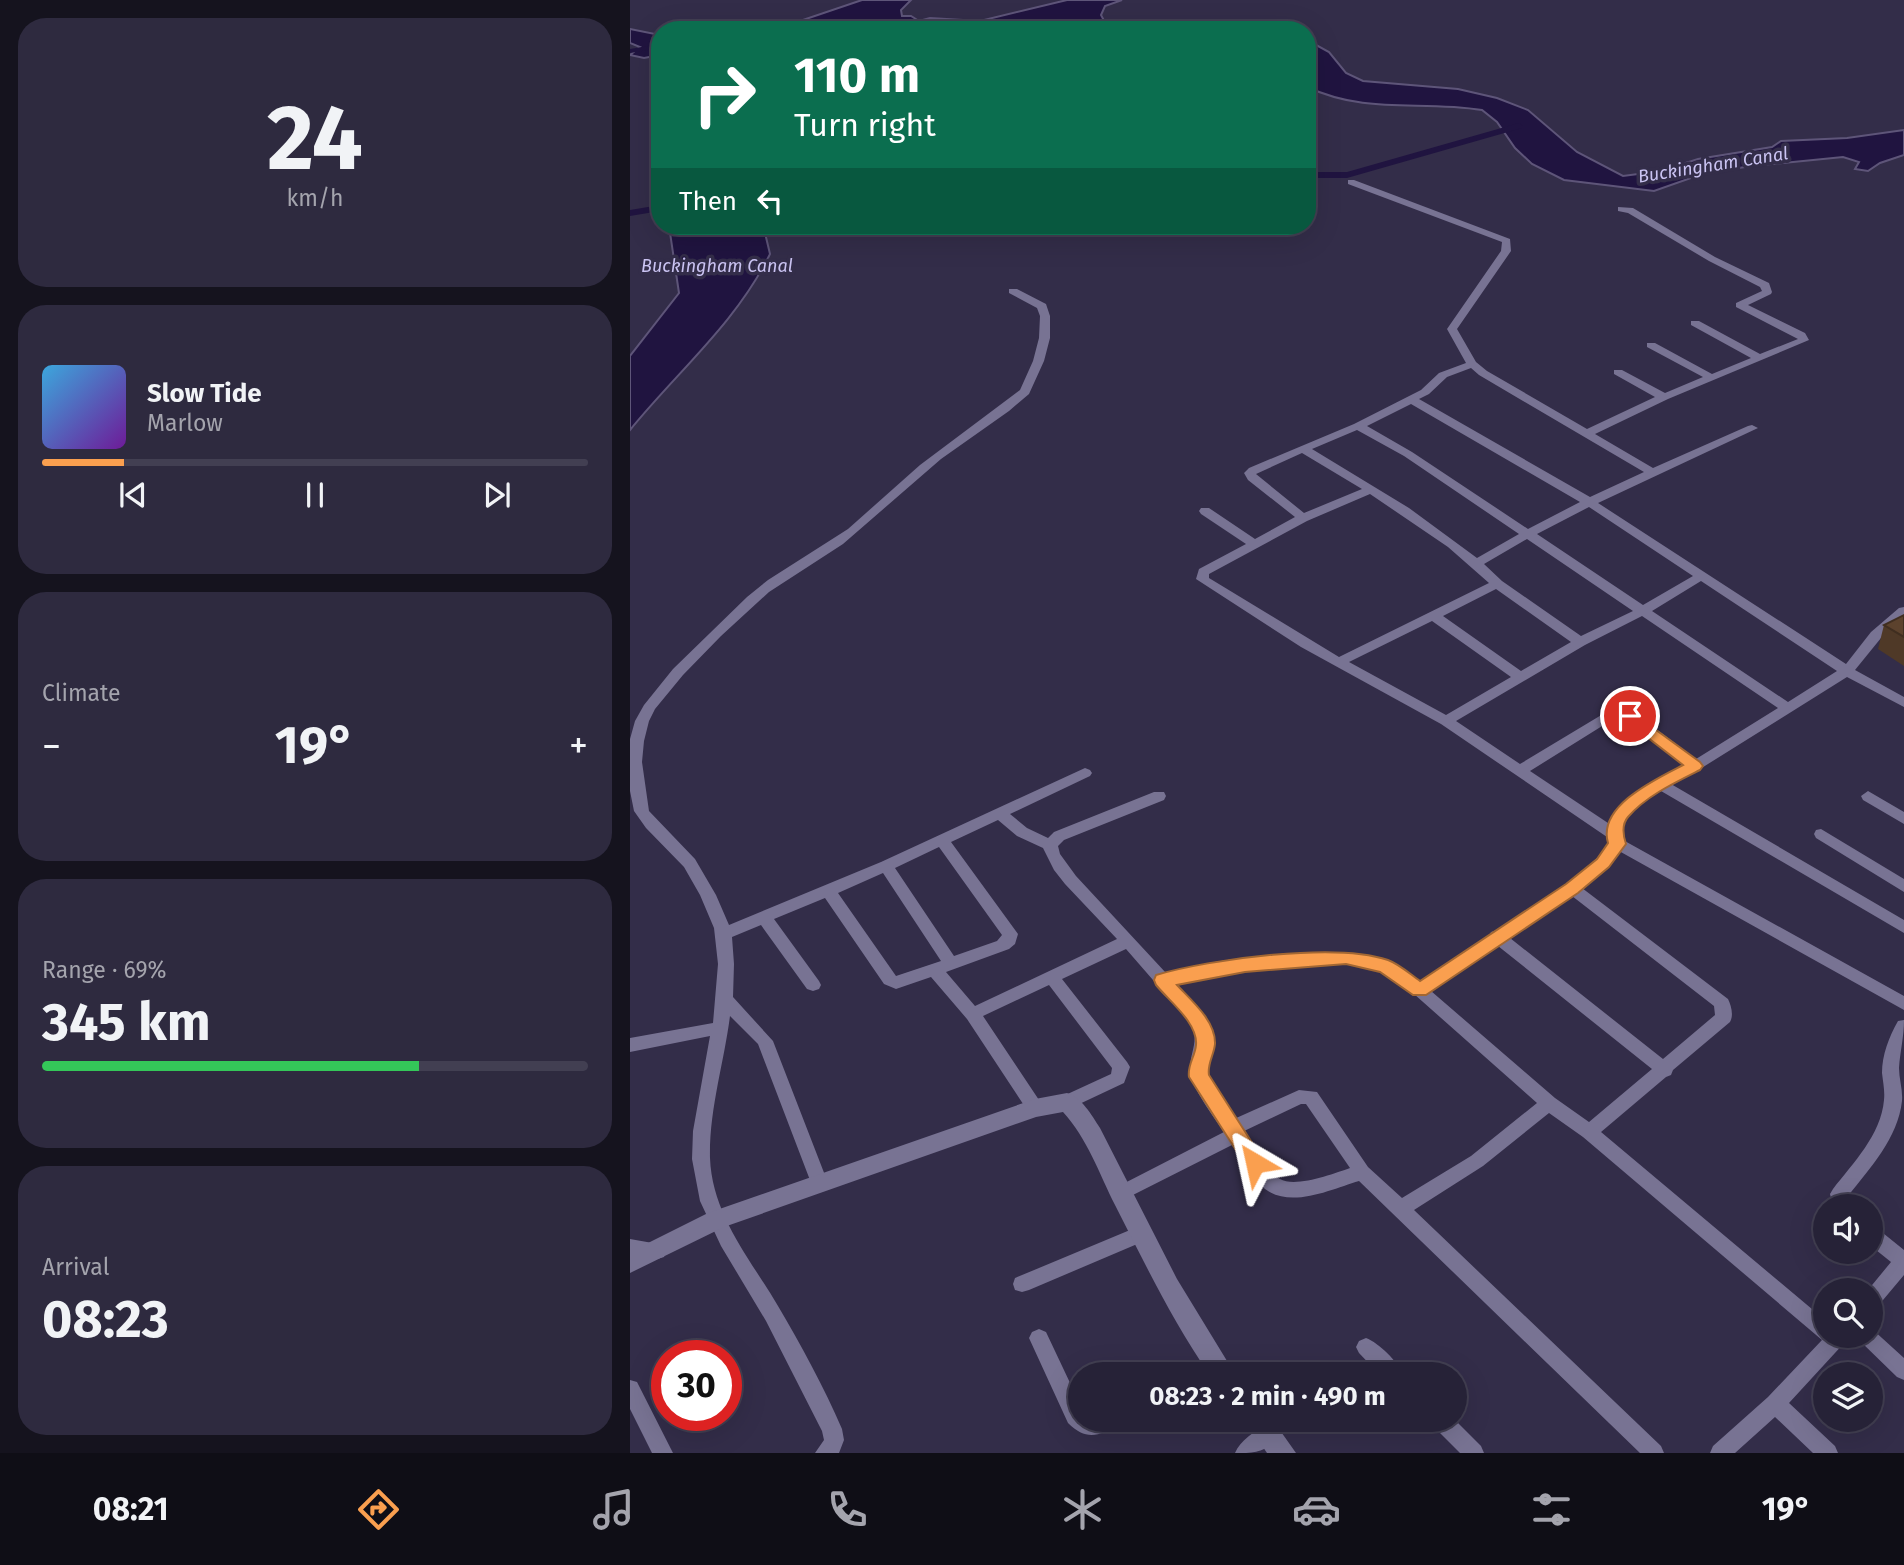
<!DOCTYPE html>
<meta charset="utf-8">
<style>
body{margin:0;font-family:"Fira Sans",sans-serif;background:#2e2a3f;color:#f1f3f6;height:100vh;display:flex;flex-direction:column;font-size:26px;white-space:nowrap}
*{box-sizing:border-box;margin:0}
p{font-size:23px;color:#a4a4ad}
.icon{flex:none;width:38px;height:38px;fill:none;stroke:currentColor;stroke-width:2;stroke-linecap:round;stroke-linejoin:round}
.map{position:relative;flex:1;overflow:hidden}
.sheet{display:flex;flex-direction:column;gap:18px;padding:18px;background:#15131e;width:630px}
.sheet>*{flex:none}
.guide{position:absolute;left:21px;top:21px;width:665px;height:214px;border-radius:28px;box-shadow:0 7px 28px #0002,0 0 0 2px #423f52;background:#0b6e4f;color:#fff;overflow:hidden}
.buttons{position:absolute;left:1183px;top:1194px;display:grid;gap:14px}
.buttons a{display:grid;place-items:center;width:70px;height:70px;border-radius:50%;background:#262237;box-shadow:0 7px 28px #0002,0 0 0 2px #423f52;font-size:35px}
.speed{position:absolute;left:21px;top:1340px;display:flex;gap:14px;font-size:35px;font-weight:700;text-align:center}
.speed>*{display:grid;place-content:center;width:91px;height:91px;border-radius:50%;background:#262237;box-shadow:0 7px 28px #0002,0 0 0 2px #423f52;line-height:1}
.speed .limit{border:10px solid #d22;background:#fff;color:#111}
.pin{position:absolute;display:grid;place-items:center;width:60px;height:60px;color:#fff;margin:-30px;border:4px solid #fff;border-radius:50%;box-shadow:0 2px 7px #0007}
.me{position:absolute;width:77px;margin:-38px;rotate:324deg;stroke-linejoin:round;filter:drop-shadow(0 0 5px #0008)}
.turn{display:flex;align-items:center;gap:24px;height:147px;padding:0 28px;font-size:32px}
.turn .icon{width:91px;height:91px;stroke-width:2.5}
.turn b{display:block;font-size:49px;line-height:60px}
.then{display:flex;align-items:center;height:66px;padding:0 28px;background:#0003;gap:14px;font-size:26px}
.big{font-size:52px;font-weight:700;line-height:1.1}
.sheet .card{flex:1;display:flex;flex-direction:column;justify-content:center;gap:10px;min-width:0;padding:0 24px;border-radius:28px;background:#2e2a3f}
.sheet .dial{align-items:center;gap:0}
.dial b{font-size:91px;line-height:1}
.song{display:flex;align-items:center;gap:21px}
.cover{width:84px;height:84px;border-radius:10px;background:linear-gradient(135deg,hsl(200 70% 55%),hsl(280 70% 35%))}
.played{height:7px;border-radius:4px;background:linear-gradient(90deg,#fa9f4f 15%,#423f52 15%)}
.keys{display:flex;justify-content:space-around;direction:ltr}
.heat{display:flex;justify-content:space-between;align-items:center;font-size:38px;direction:ltr}
.charge{height:10px;border-radius:5px;background:linear-gradient(90deg,#34c759 69%,#423f52 0)}
.trip{position:absolute;left:438px;top:1362px;width:399px;height:70px;border-radius:35px;background:#262237;box-shadow:0 7px 28px #0002,0 0 0 2px #423f52;font-weight:700;line-height:70px;text-align:center}
.tabs{display:flex;height:112px;justify-content:space-around;align-items:center;background:#0f0e16;color:#a4a4ad}
.tabs .icon{width:49px;height:49px}
.tabs .selected{color:#fa9f4f}
.tabs b{font-size:32px;color:#f1f3f6}
main{display:flex;flex:1;min-height:0}
.map>svg:first-child{display:block}
</style>
<main>
<section class="sheet">
<div class="card dial"><b>24</b><p>km/h</p></div>
<div class="card">
<div class="song"><i class="cover"></i><div><b>Slow Tide</b><p>Marlow</p></div></div>
<div class="played"></div>
<div class="keys"><svg class="icon" aria-label="previous" viewBox="0 0 24 24"><path d="M18 5L8 12l10 7zM5 5v14"/></svg><svg class="icon" aria-label="pause" viewBox="0 0 24 24"><path d="M8 5v14M16 5v14"/></svg><svg class="icon" aria-label="next" viewBox="0 0 24 24"><path d="M6 5l10 7-10 7zM19 5v14"/></svg></div>
</div>
<div class="card"><p>Climate</p>
<div class="heat"><a>−</a><b class="big">19°</b><a>+</a></div>
</div>
<div class="card"><p>Range · 69%</p><b class="big">345 km</b><div class="charge"></div></div>
<div class="card"><p>Arrival</p><b class="big">08:23</b></div>
</section>
<div class="map">
<svg width="1274" height="1453" viewBox="0 0 1274 1453">
<rect width="100%" height="100%" fill="#332d49"/>
<!-- water -->
<path fill="#201440" stroke="#5e5579" stroke-width="2" d="M232 0H281L271 10 272 16H281L289 21 300 18 350 21 437 0H492L475 6 471 15 479 30H216L228 25V22L189 30H132L170 21Z
M0 29 30 35V55L14 58 0 55 10 47 0 43Z
M677 40 699 52 716 73 733 81 828 89 867 98 898 110 947 152 993 176 1031 171 1068 159 1142 147 1151 141 1217 138 1274 130V155L1250 163 1238 171 1225 169 1229 162 1213 157 1122 166 1075 173 1024 191 934 180 902 164 885 148 867 122 852 110C789 100 738 115 677 87Z
M39 226H130L135 233 140 254C106 323 48 371 0 430V356L49 293Z"/>
<g fill="none" stroke-linecap="round" stroke-linejoin="round">
<!-- canal -->
<path fill="#201440" fill-rule="evenodd" d="M30 44V48L0 53V49Z
M889 123 893 126 892 128 717 178H677V172H717Z
M30 205V211L0 216V210Z
M168 226H194L189 229 116 238 111 235 116 232Z"/>
<!-- minor -->
<path fill="#787393" fill-rule="evenodd" d="M718 180H724L880 239 881 251 827 329 846 362 857 371 957 429 1025 397 984 374V370H992L1035 393 1073 377 1017 347V343H1025L1082 374 1121 358 1061 325V321H1069L1130 354 1168 339 1106 307V303L1132 291 1130 287 1079 261 998 213 988 211V207L1003 208 1085 257 1139 283 1142 292 1141 294 1118 305 1175 333 1179 340 1038 399 965 434 1023 468 1118 426 1122 425 1128 428 968 503 1216 664 1241 632 1269 608 1274 607V618L1251 638 1225 670 1274 697V707L1217 677 1070 769 1041 784 1274 920V933L1031 791C1014 802 985 816 993 840L1274 996V1010L989 851 978 867 952 888 1098 999C1101 1005 1104 1015 1100 1022L1043 1070 1041 1075 1036 1077 971 1132 1195 1320V1335H1219L1216 1341 1159 1403 1205 1446 1208 1453H1183L1145 1417 1105 1453H1080L1083 1446 1138 1397 1192 1340 953 1137 919 1113 853 1166 784 1210 1031 1446 1034 1453H1010L729 1181C702 1189 661 1209 635 1189 621 1177 612 1159 602 1145L497 1198 491 1201 485 1198 482 1193 485 1188 594 1132C585 1118 559 1085 560 1069 560 1053 568 1043 563 1026L496 949 432 979 497 1062 500 1067 494 1083 443 1107 437 1109 431 1107 428 1102 431 1097 481 1074 482 1068 419 985 353 1016 411 1103 414 1108 411 1113 405 1115 399 1113 337 1019 301 977 266 989 254 984 195 898 144 919 189 981 191 985 189 989 183 991 177 989 131 925 102 937 104 964 103 997 143 1041 198 1183 195 1188 189 1191 183 1188 128 1044 100 1016C94 1063 79 1110 80 1158 82 1215 121 1260 148 1306 171 1345 194 1387 212 1429L214 1440 209 1453H185L194 1440 192 1431 136 1321 91 1246 70 1201 62 1159 63 1131 80 1036 0 1052V1038L83 1023 88 964 84 928 70 895 54 867 16 828 4 811 0 791V739L5 721 14 705 43 669 117 597 138 580 218 529 290 465 390 390 403 361 409 338 410 316 407 308 379 293V289H387L416 304 420 316V338L414 361 399 394 379 411 311 459 213 544 139 592 91 636 53 675 25 709 19 721 14 741 12 762 19 811 65 859 86 895 99 925 251 862 455 768 460 770 462 773 460 776 380 814 397 828 418 838 424 832 524 792H534L536 796 534 800 434 840 428 846 430 854 446 876 536 973 615 959 716 952 761 962 790 982 859 936 861 932 867 930C906 904 952 881 979 843L977 837 811 724 671 647 566 579 569 569 616 544 571 514 569 511 571 508H579L625 539 665 517 618 480 614 473 619 468 724 424 791 390 809 373 836 363 817 329 871 251 872 242 718 184ZM841 368 849 375 1014 472 960 497 789 399 799 394 817 377ZM781 404 950 502 898 529 782 452 737 426ZM727 430 774 456 889 534 847 558 779 508 682 449ZM672 453 732 489 674 513 626 474ZM740 494 818 547 859 583 709 657 579 578V574L677 521ZM959 507 1063 576 1013 605 907 534ZM897 539 1003 611 951 636 872 581 854 564ZM1071 581 1207 671 1158 702 1022 611ZM866 589 941 642 891 671 813 616ZM1012 616 1148 708 1066 759 1005 713 983 708 890 764 826 721 955 645ZM802 621 881 677 816 715 719 662ZM985 718 996 720 1055 765C1027 779 993 795 978 823L900 771ZM368 820 387 836 413 848 424 870 435 884 487 939 345 1006 316 972 379 949 385 944 388 934 321 842ZM309 847 372 935 367 941 324 956 265 868ZM253 873 311 961 266 976 208 893ZM942 896 1084 1006 1085 1015 1033 1059 880 938ZM868 946 1022 1069 959 1122 925 1098 801 991ZM716 964 751 971 784 994 907 1103 841 1156 772 1198 738 1167 687 1092 669 1090 604 1119 577 1076 583 1040 578 1023 545 984 615 971ZM671 1104H676L720 1168C703 1174 665 1188 650 1179 633 1170 623 1147 612 1132Z
M1238 791 1274 812V824L1233 800 1231 796Z
M1191 829 1274 879V892L1186 838 1184 834 1186 830Z
M1274 1020C1274 1037 1270 1052 1269 1068 1269 1079 1273 1090 1272 1101 1268 1138 1240 1168 1218 1196L1221 1206H1203L1200 1194 1203 1189C1223 1163 1251 1135 1254 1100 1255 1091 1253 1082 1252 1073 1252 1055 1259 1037 1268 1021Z
M512 1225 519 1227 521 1233 519 1239 399 1290 392 1292 385 1290 383 1284 385 1278Z
M1241 1227 1248 1229 1274 1250V1275L1248 1306 1241 1309V1290H1238L1261 1262 1241 1246Z
M0 1239 34 1245 36 1251 34 1257 27 1259 0 1255Z
M1241 1328 1274 1358V1380L1267 1377 1230 1341 1227 1335H1241Z
M409 1329 416 1332 450 1404V1419H492L489 1426C468 1436 456 1441 438 1423L399 1338 402 1332Z
M736 1338C749 1343 767 1361 773 1374H749L729 1353 726 1347 729 1341Z
M0 1380 7 1382 43 1453H22L0 1409Z
M800 1419H824L851 1446 854 1453H830L803 1426Z
M637 1425 644 1428 647 1435C638 1453 624 1453 605 1453 610 1441 625 1430 637 1425Z"/>
<!-- tertiary -->
<path fill="#787393" fill-rule="evenodd" d="M437 1093C452 1098 461 1114 470 1128L547 1279 605 1374H579C542 1320 514 1262 485 1205 469 1173 457 1138 433 1112L406 1117 94 1227 0 1273V1252L78 1213 405 1099Z
M614 1419H642L666 1453H637Z"/>
</g>
<!-- wall -->
<path fill="#4f3927" d="M1274 615V666L1248 649 1254 625Z"/>
<!-- building -->
<path fill="#5c422d" stroke="#402e20" stroke-width="2" d="M1274 615V637L1254 625Z"/>
<!-- route -->
<path fill="#fa9f4f" stroke="#a26733" stroke-width="2" d="M1000 711 1070 762 1073 766 1070 770C1046 782 1016 796 998 817 992 824 993 835 996 844L979 867 948 893 796 995H783L750 972 716 964 615 972 547 985C561 1000 586 1021 585 1044 584 1055 577 1064 579 1075L635 1163 632 1169 625 1171 618 1169 559 1077C557 1065 565 1057 566 1045 568 1023 539 1001 526 985L524 980 526 975C580 959 706 942 758 960 769 964 780 974 790 981L936 884 967 859 978 843C967 806 1026 779 1053 765L995 720 992 716Z"/>
<g text-anchor="middle" stroke-width="7" stroke-linejoin="round" paint-order="stroke">
<!-- far-water labels -->
<g font-size="18" font-style="italic" fill="#cac3f2" stroke="#332d49">
<text transform="translate(1083 165) rotate(-9)" y="6">Buckingham Canal</text>
<text x="87" y="272">Buckingham Canal</text>
</g>
</g>
</svg>
<div class="buttons">
<a><svg class="icon" aria-label="sound" viewBox="0 0 24 24"><path d="M4 9h4l5-4v14l-5-4H4zM17 9q2 3 0 6"/></svg></a>
<a><svg class="icon" aria-label="search" viewBox="0 0 24 24"><circle cx="10" cy="10" r="6"/><path d="M15 15l6 6"/></svg></a>
<a><svg class="icon" aria-label="layers" viewBox="0 0 24 24"><path d="M12 4l9 5-9 5-9-5zM3 14l9 5 9-5"/></svg></a>
</div>
<div class="speed"><div class="limit">30</div></div>
<div class="pin" style="left:1000px;top:716px;background:#d93025"><svg class="icon" aria-label="arrive" viewBox="0 0 24 24"><path d="M6 21V4h12l-3 4 3 4H6"/></svg></div>
<svg class="me" style="left:625px;top:1163px" viewBox="-20 -20 40 40"><path d="M0-17L14 15 0 8-14 15z" fill="#fa9f4f" stroke="#fff" stroke-width="4"/></svg>
<div class="trip">08:23 · 2 min · 490 m</div>
<div class="guide">
<div class="turn"><svg class="icon" aria-label="right" viewBox="0 0 24 24"><path d="M7 20v-9h11M14 6l5 5-5 5"/></svg><div><b>110 m</b>Turn right</div></div>
<div class="then">Then<svg class="icon" aria-label="left" viewBox="0 0 24 24"><path d="M17 20v-9H6M10 6l-5 5 5 5"/></svg></div>
</div>
</div>
</main>
<nav class="tabs">
<b>08:21</b>
<svg class="icon selected" aria-label="directions" viewBox="0 0 24 24"><path d="M12 3l9 9-9 9-9-9zM9 14v-3h6M13 9l2 2-2 2"/></svg>
<svg class="icon" aria-label="music" viewBox="0 0 24 24"><path d="M9 18V5l10-2v13"/><circle cx="6" cy="18" r="3"/><circle cx="16" cy="16" r="3"/></svg>
<svg class="icon" aria-label="phone" viewBox="0 0 24 24"><path d="M5 4h4l2 5-3 2q2 4 5 5l2-3 5 2v4C11 20 4 13 5 4z"/></svg>
<svg class="icon" aria-label="climate" viewBox="0 0 24 24"><path d="M12 3v18M4 7l16 10M4 17L20 7"/></svg>
<svg class="icon" aria-label="car" viewBox="0 0 24 24"><path d="M5 17H2v-5l4-1 3-4h7l3 4 3 1v5h-3M9 17h6M6 11h13"/><circle cx="7" cy="17" r="2"/><circle cx="17" cy="17" r="2"/></svg>
<svg class="icon" aria-label="filters" viewBox="0 0 24 24"><path d="M4 7h16M4 17h16"/><circle cx="9" cy="7" r="2"/><circle cx="15" cy="17" r="2"/></svg>
<b>19°</b>
</nav>
